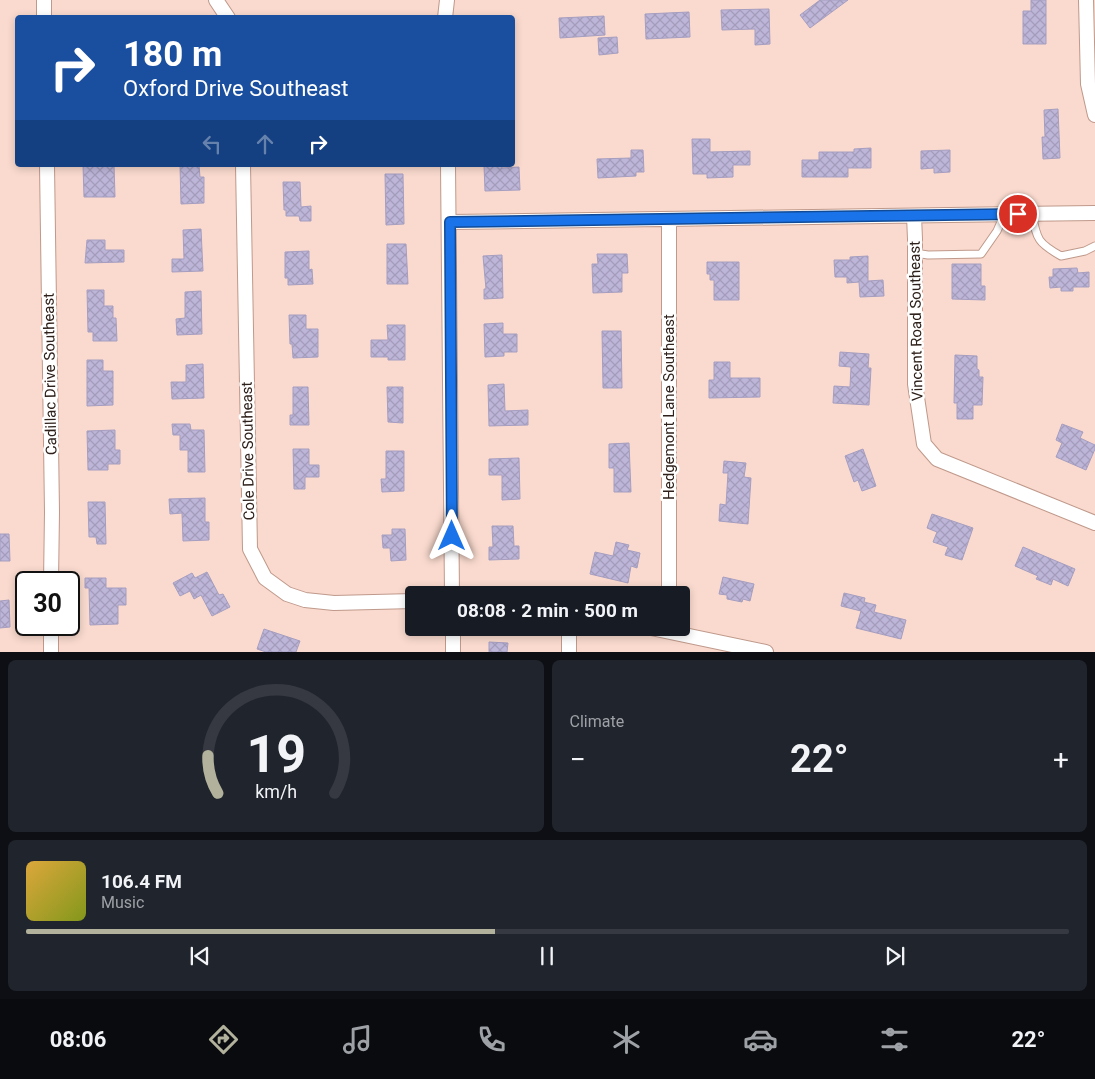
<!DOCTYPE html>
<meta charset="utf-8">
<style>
body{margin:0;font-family:Roboto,sans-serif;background:#20242c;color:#f1f3f6;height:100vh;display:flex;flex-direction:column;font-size:19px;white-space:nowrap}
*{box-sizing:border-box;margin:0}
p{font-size:16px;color:#9ea1a6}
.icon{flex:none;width:28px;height:28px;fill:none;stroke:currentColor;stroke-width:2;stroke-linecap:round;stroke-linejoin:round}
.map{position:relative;height:652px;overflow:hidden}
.details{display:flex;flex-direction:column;gap:8px;padding:8px;background:#0d0f14;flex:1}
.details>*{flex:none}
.guide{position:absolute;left:15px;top:15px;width:500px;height:152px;border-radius:5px;box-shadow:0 2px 8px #0003;background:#1a4fa0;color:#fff;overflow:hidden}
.speed{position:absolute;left:15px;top:571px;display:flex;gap:10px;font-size:25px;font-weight:700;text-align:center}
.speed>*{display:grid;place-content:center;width:65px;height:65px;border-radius:50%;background:#171b24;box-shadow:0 2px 8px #0003;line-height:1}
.speed .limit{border:2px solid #111;border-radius:8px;background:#fff;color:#111}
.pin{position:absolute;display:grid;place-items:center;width:42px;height:42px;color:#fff;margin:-21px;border:2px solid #fff;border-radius:50%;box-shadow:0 1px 5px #0007}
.me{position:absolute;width:55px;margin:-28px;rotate:0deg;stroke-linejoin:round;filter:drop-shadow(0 0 4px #0008)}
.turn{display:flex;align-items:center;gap:18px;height:105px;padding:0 25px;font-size:22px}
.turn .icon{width:65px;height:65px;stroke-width:2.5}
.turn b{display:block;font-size:35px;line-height:42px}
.lanes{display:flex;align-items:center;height:48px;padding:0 25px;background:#0003;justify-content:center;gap:25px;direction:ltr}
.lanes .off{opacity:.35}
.big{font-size:38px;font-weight:700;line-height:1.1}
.details .widget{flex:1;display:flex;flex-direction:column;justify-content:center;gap:8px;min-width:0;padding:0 18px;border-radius:8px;background:#20242c}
.details .dial{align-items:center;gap:0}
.dial svg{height:130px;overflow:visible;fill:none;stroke:#363941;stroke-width:7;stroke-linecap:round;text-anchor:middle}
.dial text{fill:#f1f3f6;stroke:none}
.song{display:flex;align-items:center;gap:15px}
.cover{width:60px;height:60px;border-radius:8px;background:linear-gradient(135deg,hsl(40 70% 55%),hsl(70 70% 35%))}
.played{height:5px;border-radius:2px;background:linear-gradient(90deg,#b1b19c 45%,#363941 45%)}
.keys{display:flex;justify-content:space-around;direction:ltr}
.heat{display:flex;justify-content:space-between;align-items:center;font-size:28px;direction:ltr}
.details .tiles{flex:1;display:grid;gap:8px;grid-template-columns:1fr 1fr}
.widget:last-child{grid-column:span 2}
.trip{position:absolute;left:405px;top:586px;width:285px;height:50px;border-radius:5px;background:#171b24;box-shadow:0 2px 8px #0003;font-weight:700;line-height:50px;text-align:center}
.tabs{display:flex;height:80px;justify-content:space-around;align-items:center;background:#090b0e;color:#9ea1a6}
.tabs .icon{width:35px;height:35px}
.tabs .on{color:#b1b19c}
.tabs b{font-size:22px;color:#f1f3f6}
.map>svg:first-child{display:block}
</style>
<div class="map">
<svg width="1095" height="652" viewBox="0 0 1095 652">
<defs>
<pattern id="building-cross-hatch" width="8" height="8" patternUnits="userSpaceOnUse" patternTransform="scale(1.25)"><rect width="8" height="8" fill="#beb6d9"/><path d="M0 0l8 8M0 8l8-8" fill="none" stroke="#a49cba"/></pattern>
</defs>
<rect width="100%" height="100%" fill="#fadace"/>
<!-- building -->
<path fill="url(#building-cross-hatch)" stroke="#a69ec0" d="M820 0H848L810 28 800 15Z
M1031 0H1046V44H1023V11H1031Z
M769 9 770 44 755 45V29L722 30 721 10Z
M689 12 690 37 646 39 645 14Z
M604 16 605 35 560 38 559 18Z
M617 37 618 53 599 55 598 38Z
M1058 109 1060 158 1043 159 1042 137H1045L1044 110Z
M692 139H710V152L750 151V165H733V177L707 178V174H693Z
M871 148V168H848V177H802V160H819V152H854V149Z
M631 150H643L644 172H636V176L598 178 597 159 631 158Z
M950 150V172L934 173V168L921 169V151Z
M83 165H114L115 197H84Z
M180 165H199L200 177H204V203L181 204Z
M484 165H502V168L519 167 520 190 485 191Z
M385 174H403L404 224 386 225Z
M283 182H300L301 207 311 206V221H300L299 216H286V210H284Z
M201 229 203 271 172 272V259H184L183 230Z
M87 240H105V250H124V262L85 263Z
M387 244H406L408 284H387Z
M309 251V270L312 269 313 284 288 285V278H285V252Z
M597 254H627L628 273H622V292L593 293 592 264H598Z
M502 255 503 298 484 299V289H486L483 256Z
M868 256V281L883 280 884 296 860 297 859 282 847 283V277H835L834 260H850V257Z
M707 262H739V300H714V280H710V274H707Z
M952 264H981V286H985V300L952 299Z
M1077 268 1078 273 1089 272V287H1073V291H1061V287L1050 288 1049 277H1053V269Z
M87 290H104V306H113V318H116L117 341H93V332H88Z
M201 291 202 334 177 335 176 319 185 318V292Z
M289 315H306V329H318V357L293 358 292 344H290Z
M503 323V334H517V352H504V356L485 357 484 324Z
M387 325H405V360H388V357H371V340H388Z
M602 331H621L622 388H603Z
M840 352 869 354 868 368H871L869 405 833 403 834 386 850 387 851 367 839 366Z
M955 355 977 356V369L979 370V377H983L982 405H973V419H957V403H954Z
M87 360H103V371H113V405L87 406Z
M714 362H730V378H760V397L709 398V380H714Z
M203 364 204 398 172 399 171 382H186V365Z
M504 384 505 411 528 410V425L489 426 488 385Z
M293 387H308L309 425H290V415H293Z
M387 387H403V423L388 422Z
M172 424H190L191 430H204L205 472H188V450H180V435H173Z
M1062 424 1083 432 1080 438 1095 445V449L1086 470 1056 457 1062 443 1056 440Z
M115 430V450H120V464H108V470H88L87 431Z
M629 443 631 492H614V468H609V444Z
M293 449H309V465H319V477H305V489H294Z
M863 449 876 486 862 491 858 480 854 482 845 456Z
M386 451H404V491L382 492 381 479H386Z
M519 458 520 499 502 500V475H489V459Z
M724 461 746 463 744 477 751 478 748 524 719 521 720 504 726 505 728 473H723Z
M205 498V522H209V540L183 541 182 513 170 514 169 499Z
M88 502H105L106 544H97L96 537H89Z
M932 514 973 528 962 560 945 555 948 547 933 542 937 532 927 528Z
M492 526H513L514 546H519V559L489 560V547H493Z
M392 529H405L406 560 391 561 390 548H383L382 535H392Z
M0 534H9L10 561H0Z
M616 542 629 545 627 550 640 553 637 568 631 566 628 583 590 574 595 552 613 556Z
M1023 547 1075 569 1068 586 1053 579 1051 585 1036 579 1038 576 1015 566Z
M207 572 219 595 223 594 230 607 212 616 201 595 194 599 190 591 180 596 173 583 192 573 195 578Z
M723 577 754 584 750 601 743 599 742 602 727 599V595L719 594Z
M85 578H106V588H126V605H118V624L90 625 89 588H85Z
M844 593 865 598 864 602 876 605 874 612 906 620 901 639 856 628 861 611 841 606Z
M9 600 10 627 0 628V601Z
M264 629 300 641 296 652H266L257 649Z
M489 642 508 643 507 652H489Z"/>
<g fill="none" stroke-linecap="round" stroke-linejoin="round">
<defs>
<path id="service" d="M1032 214C1037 240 1038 243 1061 256L1085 251 1095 246
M915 253 928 255 981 254 997 231 1004 215"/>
<path id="minor" d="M44 0V18
M216 0 228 18
M1086 0 1088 84 1095 115
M445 18 447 0
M47 165 52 512 51 582
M243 165 250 549 265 578 287 594 305 600 334 603 414 601
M448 165 452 595
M914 216 915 239V384L924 444 937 459 1095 523
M450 222 1095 213
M669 595V219
M453 628V652
M651 628 766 652
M51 652V625
M569 652V628"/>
</defs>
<!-- service casing -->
<use href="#service" stroke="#bf998b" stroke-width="9"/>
<!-- minor casing -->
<use href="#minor" stroke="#bf998b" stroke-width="16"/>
<!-- service -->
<use href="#service" stroke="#fff" stroke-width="7"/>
<!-- minor -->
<use href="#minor" stroke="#fff" stroke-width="14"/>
</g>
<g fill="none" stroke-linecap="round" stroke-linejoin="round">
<defs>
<path id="route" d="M452 536 450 222 1018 214"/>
</defs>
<!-- route casing -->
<use href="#route" stroke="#114b97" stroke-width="12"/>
<!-- route -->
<use href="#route" stroke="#1a73e8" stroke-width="9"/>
</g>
<g text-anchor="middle" stroke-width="5" stroke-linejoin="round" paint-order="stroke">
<!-- street labels -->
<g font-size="15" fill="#2e201a" stroke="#fff">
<text transform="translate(916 321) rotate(-91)" y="5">Vincent Road Southeast</text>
<text transform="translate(50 374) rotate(-91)" y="5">Cadillac Drive Southeast</text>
<text transform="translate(669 407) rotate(-90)" y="5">Hedgemont Lane Southeast</text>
<text transform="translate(248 451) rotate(-91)" y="5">Cole Drive Southeast</text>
</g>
</g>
</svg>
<div class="speed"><div class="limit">30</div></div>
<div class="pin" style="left:1018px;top:214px;background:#d93025"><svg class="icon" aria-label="arrive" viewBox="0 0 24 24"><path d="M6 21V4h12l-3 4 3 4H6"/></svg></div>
<svg class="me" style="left:452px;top:536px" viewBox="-20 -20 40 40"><path d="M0-17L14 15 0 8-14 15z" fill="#1a73e8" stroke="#fff" stroke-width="4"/></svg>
<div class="trip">08:08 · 2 min · 500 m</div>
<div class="guide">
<div class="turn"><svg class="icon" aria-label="right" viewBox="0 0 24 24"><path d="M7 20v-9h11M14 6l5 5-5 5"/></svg><div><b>180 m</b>Oxford Drive Southeast</div></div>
<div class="lanes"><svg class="icon off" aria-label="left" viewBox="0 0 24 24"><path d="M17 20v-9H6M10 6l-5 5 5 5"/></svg><svg class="icon off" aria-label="ahead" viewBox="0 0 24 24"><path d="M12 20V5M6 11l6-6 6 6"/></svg><svg class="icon" aria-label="right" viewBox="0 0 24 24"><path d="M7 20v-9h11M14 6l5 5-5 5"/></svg></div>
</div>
</div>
<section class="details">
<div class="tiles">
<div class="widget dial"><svg viewBox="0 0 100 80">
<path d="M14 69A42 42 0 1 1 86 69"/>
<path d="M14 69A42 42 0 0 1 8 46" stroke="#b1b19c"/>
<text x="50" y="56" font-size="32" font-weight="700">19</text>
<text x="50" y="72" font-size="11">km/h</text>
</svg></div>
<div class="widget"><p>Climate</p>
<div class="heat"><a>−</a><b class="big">22°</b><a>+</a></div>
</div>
<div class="widget">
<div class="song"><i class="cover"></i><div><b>106.4 FM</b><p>Music</p></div></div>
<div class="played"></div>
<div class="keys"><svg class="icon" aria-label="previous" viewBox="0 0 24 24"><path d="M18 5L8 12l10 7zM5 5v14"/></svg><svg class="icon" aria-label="pause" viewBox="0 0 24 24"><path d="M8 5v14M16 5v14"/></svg><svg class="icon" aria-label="next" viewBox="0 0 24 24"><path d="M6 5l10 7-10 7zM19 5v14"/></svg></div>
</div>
</div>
</section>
<nav class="tabs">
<b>08:06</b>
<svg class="icon on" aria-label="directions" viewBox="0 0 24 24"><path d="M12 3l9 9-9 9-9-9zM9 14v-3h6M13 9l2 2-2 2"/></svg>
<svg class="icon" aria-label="music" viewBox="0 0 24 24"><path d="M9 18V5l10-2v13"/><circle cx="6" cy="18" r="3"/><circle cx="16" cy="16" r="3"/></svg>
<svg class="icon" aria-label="phone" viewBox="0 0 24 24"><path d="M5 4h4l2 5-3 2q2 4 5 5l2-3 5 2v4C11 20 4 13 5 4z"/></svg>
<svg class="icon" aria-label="climate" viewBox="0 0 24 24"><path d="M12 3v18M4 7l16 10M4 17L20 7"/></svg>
<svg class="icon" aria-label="car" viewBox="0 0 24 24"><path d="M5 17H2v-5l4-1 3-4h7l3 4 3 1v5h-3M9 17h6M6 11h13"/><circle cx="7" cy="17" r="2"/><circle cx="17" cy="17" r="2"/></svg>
<svg class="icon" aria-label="filters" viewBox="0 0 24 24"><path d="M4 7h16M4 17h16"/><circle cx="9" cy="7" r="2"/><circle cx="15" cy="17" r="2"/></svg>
<b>22°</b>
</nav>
